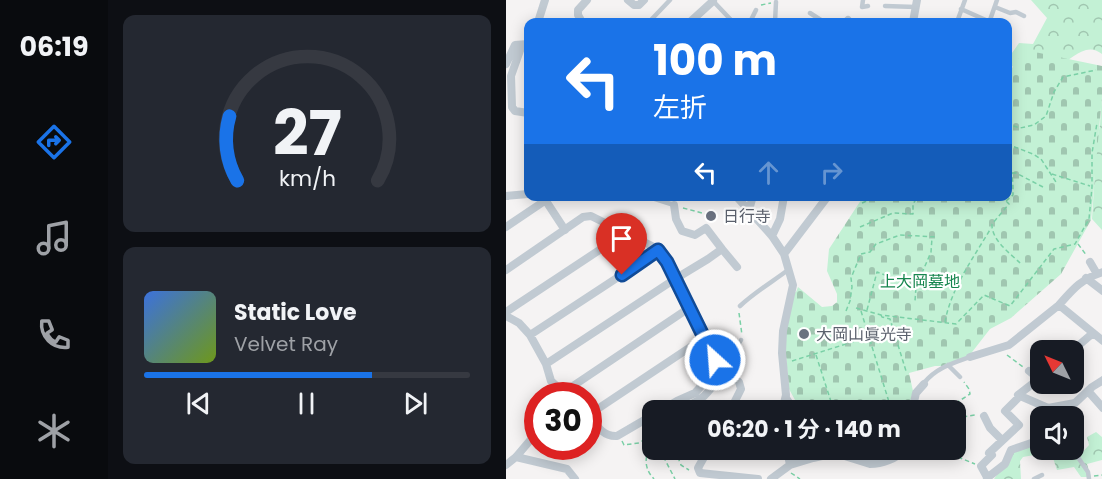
<!DOCTYPE html>
<html lang="ja">
<meta charset="utf-8">
<style>
body{margin:0;font-family:Poppins,"Noto Sans JP",sans-serif;background:#242831;color:#f1f3f6;height:100vh;display:flex;flex-direction:column;font-size:22px;white-space:nowrap}
*{box-sizing:border-box;margin:0}
p{font-size:20px;color:#9ea1a6}
.icon{flex:none;width:33px;height:33px;fill:none;stroke:currentColor;stroke-width:2;stroke-linecap:round;stroke-linejoin:round}
.map{position:relative;flex:1;overflow:hidden}
.sheet{display:flex;flex-direction:column;gap:15px;padding:15px;background:#0d0f14;width:398px}
.sheet>*{flex:none}
.hud{position:absolute;left:18px;top:18px;width:488px;height:183px;border-radius:12px;box-shadow:0 3px 15px #0003;background:#1a73e8;color:#fff;overflow:hidden}
.needle{width:39px;rotate:313deg}
.buttons{position:absolute;left:524px;top:340px;display:grid;gap:12px}
.buttons a{display:grid;place-items:center;width:54px;height:54px;border-radius:12px;background:#171b24;box-shadow:0 3px 15px #0003;font-size:30px}
.speed{position:absolute;left:18px;top:382px;display:flex;gap:12px;font-size:30px;font-weight:700;text-align:center}
.speed>*{display:grid;place-content:center;width:78px;height:78px;border-radius:50%;background:#171b24;box-shadow:0 3px 15px #0003;line-height:1}
.speed .limit{border:9px solid #d22;background:#fff;color:#111}
.pin{position:absolute;display:grid;place-items:center;width:51px;height:51px;color:#fff;margin:-62px -26px;border-radius:50% 50% 50% 0;rotate:-45deg;box-shadow:0 0 6px #0007}
.pin .icon{rotate:45deg}
.me{position:absolute;width:66px;margin:-33px;rotate:334deg;stroke-linejoin:round;filter:drop-shadow(0 0 4px #0008)}
.turn{display:flex;align-items:center;gap:21px;height:126px;padding:0 30px;font-size:27px}
.turn .icon{width:78px;height:78px;stroke-width:2.5}
.turn b{display:block;font-size:42px;line-height:51px}
.lanes{display:flex;align-items:center;height:57px;padding:0 30px;background:#0003;justify-content:center;gap:30px;direction:ltr}
.lanes .off{opacity:.35}
.sheet .card{flex:1;display:flex;flex-direction:column;justify-content:center;gap:9px;min-width:0;padding:0 21px;border-radius:12px;background:#242831}
.sheet .dial{align-items:center;gap:0}
.dial svg{height:156px;overflow:visible;fill:none;stroke:#363941;stroke-width:7;stroke-linecap:round;text-anchor:middle}
.dial text{fill:#f1f3f6;stroke:none}
.song{display:flex;align-items:center;gap:18px}
.cover{width:72px;height:72px;border-radius:9px;background:linear-gradient(135deg,hsl(220 70% 55%),hsl(80 70% 35%))}
.played{height:6px;border-radius:3px;background:linear-gradient(90deg,#1a73e8 70%,#363941 70%)}
.keys{display:flex;justify-content:space-around;direction:ltr}
.trip{position:absolute;left:136px;top:400px;width:324px;height:60px;border-radius:12px;background:#171b24;box-shadow:0 3px 15px #0003;font-weight:700;line-height:60px;text-align:center}
main{display:flex;flex:1;min-height:0}
.tab-bar{display:flex;flex-direction:column;width:108px;justify-content:space-around;align-items:center;background:#090b0e;color:#9ea1a6}
.tab-bar .icon{width:42px;height:42px}
.tab-bar .current{color:#1a73e8}
.tab-bar b{font-size:27px;color:#f1f3f6}
.map>svg:first-child{display:block}
</style>
<main>
<nav class="tab-bar">
<b>06:19</b>
<svg class="icon current" aria-label="directions" viewBox="0 0 24 24"><path d="M12 3l9 9-9 9-9-9zM9 14v-3h6M13 9l2 2-2 2"/></svg>
<svg class="icon" aria-label="music" viewBox="0 0 24 24"><path d="M9 18V5l10-2v13"/><circle cx="6" cy="18" r="3"/><circle cx="16" cy="16" r="3"/></svg>
<svg class="icon" aria-label="phone" viewBox="0 0 24 24"><path d="M5 4h4l2 5-3 2q2 4 5 5l2-3 5 2v4C11 20 4 13 5 4z"/></svg>
<svg class="icon" aria-label="climate" viewBox="0 0 24 24"><path d="M12 3v18M4 7l16 10M4 17L20 7"/></svg>
</nav>
<section class="sheet">
<div class="card dial"><svg viewBox="0 0 100 80">
<path d="M14 69A42 42 0 1 1 86 69"/>
<path d="M14 69A42 42 0 0 1 10 36" stroke="#1a73e8"/>
<text x="50" y="56" font-size="32" font-weight="700">27</text>
<text x="50" y="72" font-size="11">km/h</text>
</svg></div>
<div class="card">
<div class="song"><i class="cover"></i><div><b>Static Love</b><p>Velvet Ray</p></div></div>
<div class="played"></div>
<div class="keys"><svg class="icon" aria-label="previous" viewBox="0 0 24 24"><path d="M18 5L8 12l10 7zM5 5v14"/></svg><svg class="icon" aria-label="pause" viewBox="0 0 24 24"><path d="M8 5v14M16 5v14"/></svg><svg class="icon" aria-label="next" viewBox="0 0 24 24"><path d="M6 5l10 7-10 7zM19 5v14"/></svg></div>
</div>
</section>
<div class="map">
<svg width="597" height="479" viewBox="0 0 597 479">
<defs>
<pattern id="forest-crowns" width="20" height="18" patternUnits="userSpaceOnUse" patternTransform="scale(1.5)"><rect width="20" height="18" fill="#c3f1d5"/><path d="M2 6a3 3 0 1 1 6 0M12 15a3 3 0 1 1 6 0" fill="none" stroke="#a0c6b0"/></pattern>
<pattern id="cemetery-stones" width="16" height="16" patternUnits="userSpaceOnUse" patternTransform="scale(1.5)"><rect width="16" height="16" fill="#c3f1d5"/><path d="M2 7V4a2 2 0 0 1 4 0v3zM10 15v-3a2 2 0 0 1 4 0v3z" fill="#a0c6b0"/></pattern>
</defs>
<rect width="100%" height="100%" fill="#f5f3f3"/>
<!-- forest -->
<path fill="url(#forest-crowns)" d="M525 0H596V54C579 41 567 60 551 66 542 69 513 68 504 66L501 70V60L513 43 527 44 541 18Z
M596 88V230L586 219 589 172 588 156 594 125Z
M590 432 596 437V460L581 464 585 477H575L568 467 551 470 545 452 517 457 514 461 515 479H488L507 452 534 442V450H567V449L574 455 583 445 581 437Z"/>
<!-- cemetery -->
<path fill="url(#cemetery-stones)" d="M519 50 596 66V96L585 220 555 274 505 318 484 329 463 356 437 366H429L403 373 407 391 402 411H295L283 389 278 335 287 293 290 292 292 287 316 307 326 306 331 302V294L321 271 323 249 357 197 501 196V75Z"/>
<g fill="none" stroke-linecap="round" stroke-linejoin="round">
<!-- path -->
<path stroke="#7ad0a6" stroke-width="1.5" stroke-dasharray="4.5 3" stroke-linecap="butt" d="M255 5 265 3
M501 136 504 125 514 128 528 125 540 116 548 92 557 77 590 70
M501 144 527 154 535 159 550 182
M506 173H510L537 187
M546 174 584 186
M495 196 503 204 486 224C485 240 505 254 515 264
M500 201 507 195C507 183 507 171 501 160
M356 203 372 196
M177 208 200 214
M354 227 387 213 407 214V204L412 196
M572 244 581 256
M410 287 425 252 426 238
M350 308 375 315 450 324 478 295 504 306 548 249 569 244 583 219 586 187V153L591 123
M361 310 371 272 410 287 409 301
M340 311 344 301 346 287 345 278 355 254 364 252 370 244 394 235 431 237
M355 311 383 402
M233 313 236 335
M375 315 376 317 384 319 400 371
M439 322C445 288 468 257 485 228
M310 355 328 411
M501 355 517 367
M286 361 359 338
M449 411 450 403 464 394 463 389 458 382
M450 414 456 417 469 415
M147 435C142 452 134 464 148 479
M116 441 118 445 133 443 146 435
M154 450 169 479
M169 450 175 465 183 470
M452 457 469 464
M285 473 294 479
M588 476 597 475"/>
<!-- service -->
<path stroke="#c1cad2" stroke-width="4.5" d="M357 0 356 7 362 6
M207 1 227 22
M379 6 410 7
M489 7 504 13 510 12 518 16
M455 9 482 21 484 20 491 0
M304 13 318 22
M143 22 164 0
M244 22 250 10
M269 22 270 2
M451 22 459 0
M134 196 146 198 168 205
M234 306C249 292 266 282 282 270
M442 365 454 377
M218 370 235 340
M418 383C430 368 447 363 464 357
M280 395 291 411
M567 450 582 472 583 479
M528 479 536 475"/>
<!-- minor -->
<path stroke="#c1cad2" stroke-width="8" d="M122 0 128 5H133L138 0
M32 22 39 0
M76 22 72 15V10L81 0
M184 22 207 1
M340 22 342 20
M407 22 411 0
M16 45 5 76 6 107 9 111 22 113
M0 64 9 45 22 44
M0 196 22 194
M230 196 266 236 278 254 287 285 277 331 276 353 280 395 276 411
M38 198 59 230
M243 210 247 196
M0 227 40 200
M266 236 274 219 278 196
M216 249 231 267
M278 254 322 196
M584 262 591 274
M0 270 77 217 85 216 146 246 152 251 161 262 209 360 208 366 198 383 189 393 171 401 154 411
M597 272C575 279 567 289 553 305L597 341
M580 278 597 291
M0 312 119 233
M0 316 13 323 24 335 40 364 45 381 55 390 63 395
M24 335 152 251
M566 351 587 333
M464 357 503 345 553 305
M40 364 169 279 202 259 216 249 200 228 189 235 176 231 170 219 168 205
M523 371 533 379
M534 378 512 395 542 408 569 403 586 387 597 380
M582 391 597 408
M59 396 64 388 183 308
M171 401 174 406C196 406 207 386 218 370L233 382 235 389 224 411
M406 411 410 393 418 384
M82 413C90 424 96 437 111 436L147 415
M84 414 198 338
M478 416 484 428 496 440
M202 450 192 468 194 473 252 479
M281 450 284 465
M10 457 61 469 69 479
M0 465 10 457 32 431
M481 478 499 464 505 450 534 440
M265 479 284 465 307 458 329 453 364 464C376 464 390 459 398 450
M482 479 475 466 486 455 483 453 513 425 499 411 514 396"/>
</g>
<g fill="none" stroke-linecap="round" stroke-linejoin="round">
<defs>
<path id="route" d="M116 275 152 250 161 262 209 360"/>
</defs>
<!-- route casing -->
<use href="#route" stroke="#114b97" stroke-width="15"/>
<!-- route -->
<use href="#route" stroke="#1a73e8" stroke-width="10"/>
</g>
<!-- markers -->
<g fill="#6b7280" stroke="#fff" stroke-width="2">
<circle cx="205" cy="216" r="6"/>
<circle cx="298" cy="334" r="6"/>
</g>
<g text-anchor="middle" stroke-width="4.5" stroke-linejoin="round" paint-order="stroke">
<!-- worship labels -->
<g font-size="16" fill="#5b616d" stroke="#fff" text-anchor="start">
<text x="217" y="222">日行寺</text>
<text x="310" y="340">大岡山眞光寺</text>
</g>
<!-- park labels -->
<g font-size="16" fill="#17864f" stroke="#fff">
<text x="414" y="287">上大岡墓地</text>
</g>
</g>
</svg>
<div class="buttons">
<a><svg class="needle" viewBox="-14 -14 28 28"><path d="M0-13l5 13h-10z" fill="#e53935"/><path d="M0 13l5-13h-10z" fill="#9ea1a6"/></svg></a>
<a><svg class="icon" aria-label="sound" viewBox="0 0 24 24"><path d="M4 9h4l5-4v14l-5-4H4zM17 9q2 3 0 6"/></svg></a>
</div>
<div class="speed"><div class="limit">30</div></div>
<div class="pin" style="left:116px;top:275px;background:#d93025"><svg class="icon" aria-label="arrive" viewBox="0 0 24 24"><path d="M6 21V4h12l-3 4 3 4H6"/></svg></div>
<svg class="me" style="left:209px;top:360px" viewBox="-20 -20 40 40"><circle r="17" fill="#1a73e8" stroke="#fff" stroke-width="3"/><path d="M0-11L8 9 0 5-8 9z" fill="#fff"/></svg>
<div class="trip">06:20 · 1 分 · 140 m</div>
<div class="hud">
<div class="turn"><svg class="icon" aria-label="left" viewBox="0 0 24 24"><path d="M17 20v-9H6M10 6l-5 5 5 5"/></svg><div><b>100 m</b>左折</div></div>
<div class="lanes"><svg class="icon" aria-label="left" viewBox="0 0 24 24"><path d="M17 20v-9H6M10 6l-5 5 5 5"/></svg><svg class="icon off" aria-label="ahead" viewBox="0 0 24 24"><path d="M12 20V5M6 11l6-6 6 6"/></svg><svg class="icon off" aria-label="right" viewBox="0 0 24 24"><path d="M7 20v-9h11M14 6l5 5-5 5"/></svg></div>
</div>
</div>
</main>
